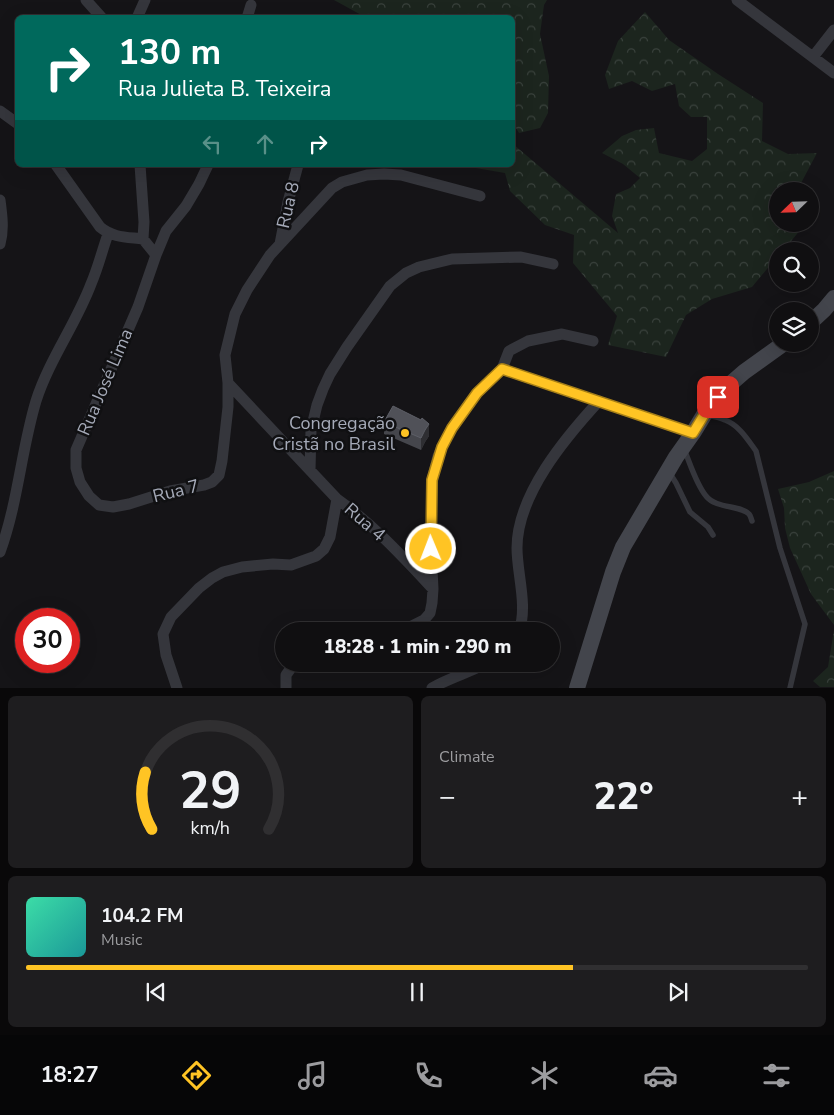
<!DOCTYPE html>
<meta charset="utf-8">
<style>
body{margin:0;font-family:"Nunito Sans",sans-serif;background:#1e1d1f;color:#f1f3f6;height:100vh;display:flex;flex-direction:column;font-size:19px;white-space:nowrap}
*{box-sizing:border-box;margin:0}
p{font-size:16px;color:#9c9c9f}
.icon{flex:none;width:28px;height:28px;fill:none;stroke:currentColor;stroke-width:2;stroke-linecap:round;stroke-linejoin:round}
.map{position:relative;height:688px;overflow:hidden}
.details{display:flex;flex-direction:column;gap:8px;padding:8px;background:#090809;flex:1}
.details>*{flex:none}
.banner{position:absolute;left:15px;top:15px;width:500px;height:152px;border-radius:8px;box-shadow:0 5px 20px #0002,0 0 0 1px #302f31;background:#00695c;color:#fff;overflow:hidden}
.needle{width:32px;rotate:247deg}
.tools{position:absolute;left:769px;top:182px;display:grid;gap:10px}
.tools a{display:grid;place-items:center;width:50px;height:50px;border-radius:50%;background:#100f11;box-shadow:0 5px 20px #0002,0 0 0 1px #302f31;font-size:25px}
.speed{position:absolute;left:15px;top:608px;display:flex;gap:10px;font-size:25px;font-weight:700;text-align:center}
.speed>*{display:grid;place-content:center;width:65px;height:65px;border-radius:50%;background:#100f11;box-shadow:0 5px 20px #0002,0 0 0 1px #302f31;line-height:1}
.speed .limit{border:8px solid #d22;background:#fff;color:#111}
.pin{position:absolute;display:grid;place-items:center;width:42px;height:42px;color:#fff;margin:-21px;border-radius:10px;box-shadow:0 2px 8px #0006}
.me{position:absolute;width:55px;margin:-28px;rotate:359deg;stroke-linejoin:round;filter:drop-shadow(0 0 4px #0008)}
.turn{display:flex;align-items:center;gap:18px;height:105px;padding:0 20px;font-size:22px}
.turn .icon{width:65px;height:65px;stroke-width:2.5}
.turn b{display:block;font-size:35px;line-height:42px}
.lanes{display:flex;align-items:center;height:48px;padding:0 20px;background:#0003;justify-content:center;gap:25px;direction:ltr}
.lanes .off{opacity:.35}
.big{font-size:38px;font-weight:800;line-height:1.1}
.details .widget{flex:1;display:flex;flex-direction:column;justify-content:center;gap:8px;min-width:0;padding:0 18px;border-radius:8px;background:#1e1d1f}
.details .dial{align-items:center;gap:0}
.dial svg{height:130px;overflow:visible;fill:none;stroke:#302f31;stroke-width:7;stroke-linecap:round;text-anchor:middle}
.dial text{fill:#f1f3f6;stroke:none}
.song{display:flex;align-items:center;gap:15px}
.cover{width:60px;height:60px;border-radius:8px;background:linear-gradient(135deg,hsl(160 70% 55%),hsl(180 70% 35%))}
.played{height:5px;border-radius:2px;background:linear-gradient(90deg,#ffc424 70%,#302f31 70%)}
.keys{display:flex;justify-content:space-around;direction:ltr}
.heat{display:flex;justify-content:space-between;align-items:center;font-size:28px;direction:ltr}
.details .tiles{flex:1;display:grid;gap:8px;grid-template-columns:1fr 1fr}
.widget:last-child{grid-column:span 2}
.trip{position:absolute;left:275px;top:622px;width:285px;height:50px;border-radius:25px;background:#100f11;box-shadow:0 5px 20px #0002,0 0 0 1px #302f31;font-weight:800;line-height:50px;text-align:center}
.dock{display:flex;height:80px;justify-content:space-around;align-items:center;background:#060607;color:#9c9c9f}
.dock .icon{width:35px;height:35px}
.dock .current{color:#ffc424}
.dock b{font-size:22px;color:#f1f3f6}
.map>svg:first-child{display:block}
</style>
<div class="map">
<svg width="834" height="688" viewBox="0 0 834 688">
<defs>
<pattern id="forest-crowns" width="20" height="18" patternUnits="userSpaceOnUse" patternTransform="scale(1.25)"><rect width="20" height="18" fill="#1c251e"/><path d="M2 6a3 3 0 1 1 6 0M12 15a3 3 0 1 1 6 0" fill="none" stroke="#3a423d"/></pattern>
</defs>
<rect width="100%" height="100%" fill="#151417"/>
<!-- forest -->
<path fill="url(#forest-crowns)" d="M334 0H547L544 5 540 34 549 76 548 113 540 128 519 133 513 123 512 18 365 17Z
M645 12 669 40 718 74 763 103 762 141 788 154 817 153 800 185 801 191H778V224H805L783 251H778L777 257 752 287 712 299 686 315 666 357 608 345 617 316 573 263 574 235 545 225 510 191 505 173 476 168 480 165H512L513 144 618 233 612 216 616 194 630 188 640 178 623 164 602 153 622 136 636 130 654 128 659 153 692 161 707 149V117H691L679 106 675 84 652 91 632 81 609 89 605 75 618 41Z
M834 471V625L811 594 790 548 785 528 784 508 778 489 809 482Z
M834 630V687H820L813 681 828 667Z"/>
<g fill="none" stroke-linecap="round" stroke-linejoin="round">
<!-- lane -->
<path stroke="#35363c" stroke-width="5.5" d="M706 415C712 416 719 417 725 420 739 425 748 440 756 451L780 548 805 624 790 688
M684 449C690 463 696 484 706 496 716 509 741 505 749 514 751 516 751 519 752 521
M669 472 676 483 690 512 708 527 713 535"/>
<!-- street -->
<path stroke="#35363c" stroke-width="11" d="M86 0 102 18
M737 0 834 73
M137 18 145 0
M247 18 251 5
M813 57 834 30
M0 111 18 124
M56 165 100 227C113 238 127 237 143 239
M140 165 144 222 143 239 156 255
M208 165 199 184 186 206 166 231 156 255 138 307 76 450V468L80 482 89 496 99 505 113 507 129 504 170 491 204 485 212 482 219 475 222 461 228 407V383L225 355 235 314 247 290 270 255 332 188 342 182 367 175 384 174 401 175 480 196
M0 200C2 215 4 230 0 244
M280 244 288 202 298 165
M502 369 693 433
M228 383 337 499C374 525 403 557 433 589
M310 470 311 430 317 405 323 389 330 374 347 347 390 286 406 273 419 267 452 259 521 257 553 264
M0 552C18 503 21 451 36 401 49 360 76 324 91 284 98 268 102 251 108 234
M381 631 410 627 424 620 430 613 432 603 433 589 431 549 432 480 438 456 442 447 452 428 477 393 502 369 509 351 528 341 562 334 593 341
M519 631C528 606 517 574 517 548 517 495 565 438 599 401
M177 688 166 655 163 634 171 617 199 588 212 578 223 572 242 567 273 564 291 565 316 556 324 549 330 537 337 499
M286 688V675L294 664
M432 688C449 678 468 673 485 664"/>
<!-- secondary -->
<path stroke="#43454c" stroke-width="16" d="M810 323 824 310 834 298
M577 688 613 572 623 547 676 457 693 433 707 410 728 386 744 372 783 344"/>
</g>
<!-- wall -->
<path fill="#45464c" d="M384 422 429 436 425 442 421 450 384 434Z"/>
<!-- shaded-wall -->
<path fill="#2e2e32" d="M429 424V436L425 442 421 450V438L425 430Z"/>
<!-- building -->
<path fill="#505158" stroke="#5d5f67" d="M393 406 421 420 422 418 429 424 425 430 421 438 384 422Z"/>
<g fill="none" stroke-linecap="round" stroke-linejoin="round">
<defs>
<path id="route" d="M431 549 432 480 442 447 452 428 477 393 502 369 693 433 707 410 718 397"/>
</defs>
<!-- route casing -->
<use href="#route" stroke="#a67f17" stroke-width="12"/>
<!-- route -->
<use href="#route" stroke="#ffc424" stroke-width="9"/>
</g>
<!-- markers -->
<circle fill="#ffc424" stroke="#101012" stroke-width="2" cx="405" cy="433" r="5"/>
<g text-anchor="middle" stroke-width="5" stroke-linejoin="round" paint-order="stroke">
<!-- street labels -->
<g font-size="18" fill="#a5aab8" stroke="#101012">
<text transform="translate(288 205) rotate(-77)" y="6">Rua 8</text>
<text transform="translate(105 382) rotate(-67)" y="6">Rua José Lima</text>
<text transform="translate(176 491) rotate(-14)" y="6">Rua 7</text>
<text transform="translate(365 522) rotate(41)" y="6">Rua 4</text>
</g>
<!-- poi labels -->
<g font-size="18" fill="#a5aab8" stroke="#101012" text-anchor="end">
<text x="395" y="429">Congregação<tspan x="395" dy="21">Cristã no Brasil</tspan></text>
</g>
</g>
</svg>
<div class="tools">
<a><svg class="needle" viewBox="-14 -14 28 28"><path d="M0-13l5 13h-10z" fill="#e53935"/><path d="M0 13l5-13h-10z" fill="#9c9c9f"/></svg></a>
<a><svg class="icon" aria-label="search" viewBox="0 0 24 24"><circle cx="10" cy="10" r="6"/><path d="M15 15l6 6"/></svg></a>
<a><svg class="icon" aria-label="layers" viewBox="0 0 24 24"><path d="M12 4l9 5-9 5-9-5zM3 14l9 5 9-5"/></svg></a>
</div>
<div class="speed"><div class="limit">30</div></div>
<div class="pin" style="left:718px;top:397px;background:#d93025"><svg class="icon" aria-label="arrive" viewBox="0 0 24 24"><path d="M6 21V4h12l-3 4 3 4H6"/></svg></div>
<svg class="me" style="left:431px;top:549px" viewBox="-20 -20 40 40"><circle r="17" fill="#ffc424" stroke="#fff" stroke-width="3"/><path d="M0-11L8 9 0 5-8 9z" fill="#fff"/></svg>
<div class="trip">18:28 · 1 min · 290 m</div>
<div class="banner">
<div class="turn"><svg class="icon" aria-label="right" viewBox="0 0 24 24"><path d="M7 20v-9h11M14 6l5 5-5 5"/></svg><div><b>130 m</b>Rua Julieta B. Teixeira</div></div>
<div class="lanes"><svg class="icon off" aria-label="left" viewBox="0 0 24 24"><path d="M17 20v-9H6M10 6l-5 5 5 5"/></svg><svg class="icon off" aria-label="ahead" viewBox="0 0 24 24"><path d="M12 20V5M6 11l6-6 6 6"/></svg><svg class="icon" aria-label="right" viewBox="0 0 24 24"><path d="M7 20v-9h11M14 6l5 5-5 5"/></svg></div>
</div>
</div>
<section class="details">
<div class="tiles">
<div class="widget dial"><svg viewBox="0 0 100 80">
<path d="M14 69A42 42 0 1 1 86 69"/>
<path d="M14 69A42 42 0 0 1 10 34" stroke="#ffc424"/>
<text x="50" y="56" font-size="32" font-weight="700">29</text>
<text x="50" y="72" font-size="11">km/h</text>
</svg></div>
<div class="widget"><p>Climate</p>
<div class="heat"><a>−</a><b class="big">22°</b><a>+</a></div>
</div>
<div class="widget">
<div class="song"><i class="cover"></i><div><b>104.2 FM</b><p>Music</p></div></div>
<div class="played"></div>
<div class="keys"><svg class="icon" aria-label="previous" viewBox="0 0 24 24"><path d="M18 5L8 12l10 7zM5 5v14"/></svg><svg class="icon" aria-label="pause" viewBox="0 0 24 24"><path d="M8 5v14M16 5v14"/></svg><svg class="icon" aria-label="next" viewBox="0 0 24 24"><path d="M6 5l10 7-10 7zM19 5v14"/></svg></div>
</div>
</div>
</section>
<nav class="dock">
<b>18:27</b>
<svg class="icon current" aria-label="directions" viewBox="0 0 24 24"><path d="M12 3l9 9-9 9-9-9zM9 14v-3h6M13 9l2 2-2 2"/></svg>
<svg class="icon" aria-label="music" viewBox="0 0 24 24"><path d="M9 18V5l10-2v13"/><circle cx="6" cy="18" r="3"/><circle cx="16" cy="16" r="3"/></svg>
<svg class="icon" aria-label="phone" viewBox="0 0 24 24"><path d="M5 4h4l2 5-3 2q2 4 5 5l2-3 5 2v4C11 20 4 13 5 4z"/></svg>
<svg class="icon" aria-label="climate" viewBox="0 0 24 24"><path d="M12 3v18M4 7l16 10M4 17L20 7"/></svg>
<svg class="icon" aria-label="car" viewBox="0 0 24 24"><path d="M5 17H2v-5l4-1 3-4h7l3 4 3 1v5h-3M9 17h6M6 11h13"/><circle cx="7" cy="17" r="2"/><circle cx="17" cy="17" r="2"/></svg>
<svg class="icon" aria-label="filters" viewBox="0 0 24 24"><path d="M4 7h16M4 17h16"/><circle cx="9" cy="7" r="2"/><circle cx="15" cy="17" r="2"/></svg>
</nav>
